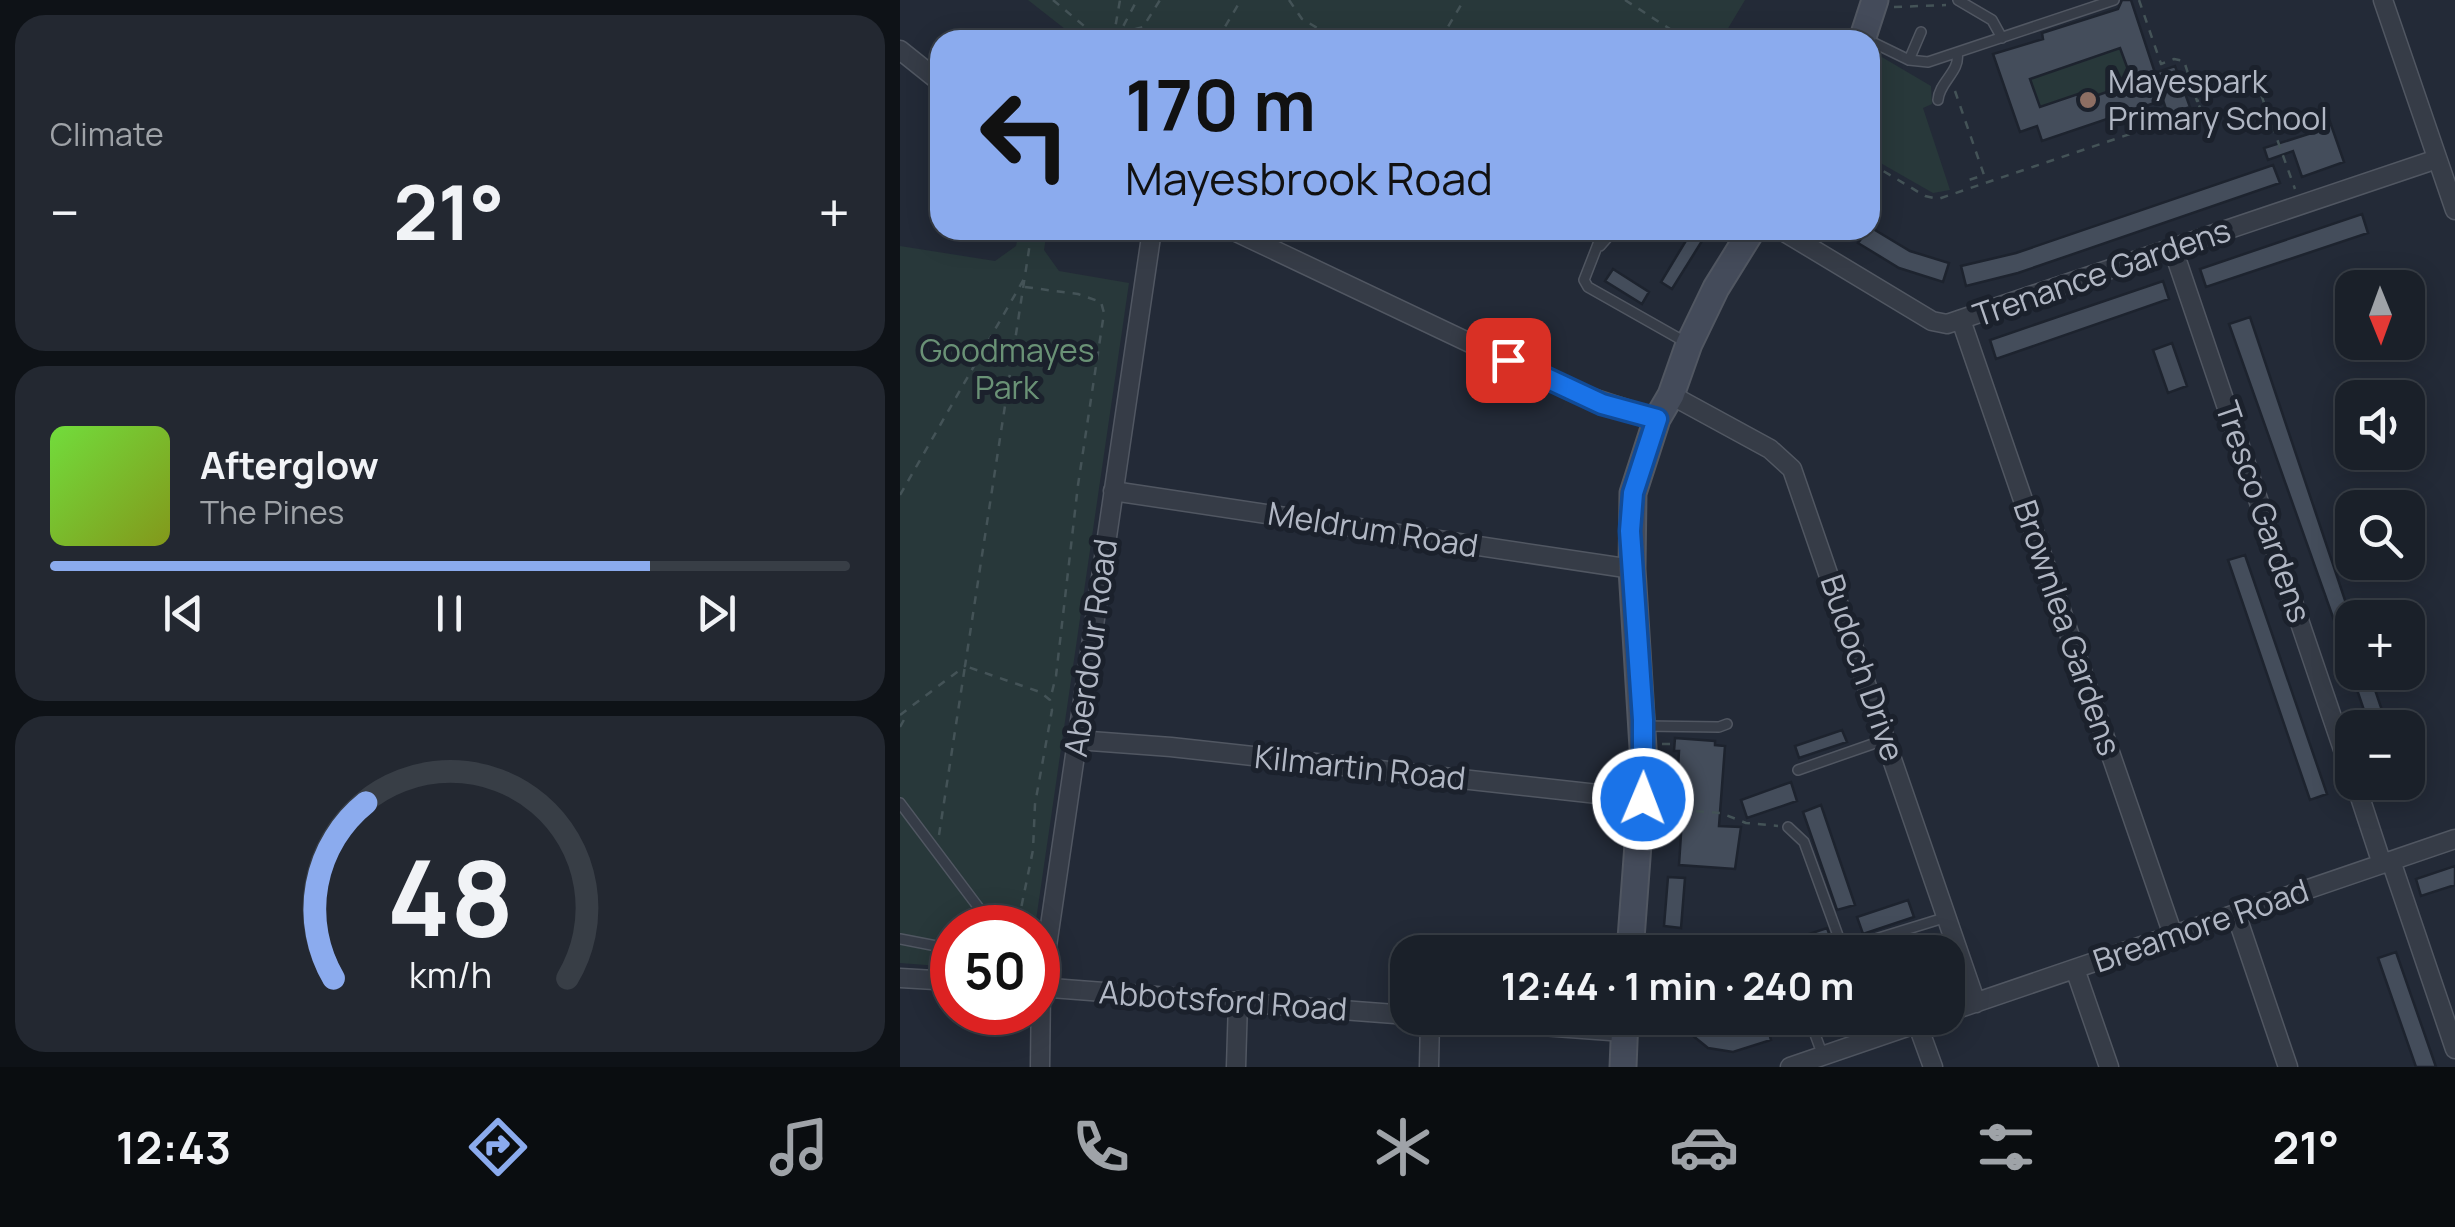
<!DOCTYPE html>
<meta charset="utf-8">
<style>
body{margin:0;font-family:Manrope,sans-serif;background:#232831;color:#f1f3f6;height:100vh;display:flex;flex-direction:column;font-size:38px;white-space:nowrap}
*{box-sizing:border-box;margin:0}
p{font-size:32px;color:#9fa3a8}
.icon{flex:none;width:55px;height:55px;fill:none;stroke:currentColor;stroke-width:2;stroke-linecap:round;stroke-linejoin:round}
.map{position:relative;flex:1;overflow:hidden}
.sheet{display:flex;flex-direction:column;gap:15px;padding:15px;background:#0e1217;width:900px}
.sheet>*{flex:none}
.banner{position:absolute;left:30px;top:30px;width:950px;height:210px;border-radius:30px;box-shadow:0 5px 25px #0003,0 0 0 2px #383e46;background:#8babee;color:#111;overflow:hidden}
.needle{width:65px;rotate:179deg}
.buttons{position:absolute;left:1435px;top:270px;display:grid;gap:20px}
.buttons a{display:grid;place-items:center;width:90px;height:90px;border-radius:20px;background:#1a2029;box-shadow:0 5px 25px #0003,0 0 0 2px #383e46;font-size:50px}
.speed{position:absolute;left:30px;top:905px;display:flex;gap:20px;font-size:50px;font-weight:700;text-align:center}
.speed>*{display:grid;place-content:center;width:130px;height:130px;border-radius:50%;background:#1a2029;box-shadow:0 5px 25px #0003,0 0 0 2px #383e46;line-height:1}
.speed .limit{border:15px solid #d22;background:#fff;color:#111}
.pin{position:absolute;display:grid;place-items:center;width:85px;height:85px;color:#fff;margin:-42px;border-radius:20px;box-shadow:0 5px 15px #0006}
.me{position:absolute;width:110px;margin:-55px;rotate:1deg;stroke-linejoin:round;filter:drop-shadow(0 0 8px #0008)}
.turn{display:flex;align-items:center;gap:35px;height:210px;padding:0 30px;font-size:45px}
.turn .icon{width:130px;height:130px;stroke-width:2.5}
.turn b{display:block;font-size:70px;line-height:85px}
.big{font-size:75px;font-weight:700;line-height:1.1}
.sheet .card{flex:1;display:flex;flex-direction:column;justify-content:center;gap:15px;min-width:0;padding:0 35px;border-radius:30px;background:#232831}
.sheet .dial{align-items:center;gap:0}
.dial svg{height:260px;overflow:visible;fill:none;stroke:#383e46;stroke-width:7;stroke-linecap:round;text-anchor:middle}
.dial text{fill:#f1f3f6;stroke:none}
.song{display:flex;align-items:center;gap:30px}
.cover{width:120px;height:120px;border-radius:15px;background:linear-gradient(135deg,hsl(100 70% 55%),hsl(70 70% 35%))}
.played{height:10px;border-radius:5px;background:linear-gradient(90deg,#8babee 75%,#383e46 75%)}
.keys{display:flex;justify-content:space-around;direction:ltr}
.heat{display:flex;justify-content:space-between;align-items:center;font-size:55px;direction:ltr}
.trip{position:absolute;left:490px;top:935px;width:575px;height:100px;border-radius:30px;background:#1a2029;box-shadow:0 5px 25px #0003,0 0 0 2px #383e46;font-weight:700;line-height:100px;text-align:center}
.tabs{display:flex;height:160px;justify-content:space-around;align-items:center;background:#0a0d10;color:#9fa3a8}
.tabs .icon{width:70px;height:70px}
.tabs .current{color:#8babee}
.tabs b{font-size:45px;color:#f1f3f6}
main{display:flex;flex:1;min-height:0}
.map>svg:first-child{display:block}
</style>
<main>
<section class="sheet">
<div class="card"><p>Climate</p>
<div class="heat"><a>−</a><b class="big">21°</b><a>+</a></div>
</div>
<div class="card">
<div class="song"><i class="cover"></i><div><b>Afterglow</b><p>The Pines</p></div></div>
<div class="played"></div>
<div class="keys"><svg class="icon" aria-label="previous" viewBox="0 0 24 24"><path d="M18 5L8 12l10 7zM5 5v14"/></svg><svg class="icon" aria-label="pause" viewBox="0 0 24 24"><path d="M8 5v14M16 5v14"/></svg><svg class="icon" aria-label="next" viewBox="0 0 24 24"><path d="M6 5l10 7-10 7zM19 5v14"/></svg></div>
</div>
<div class="card dial"><svg viewBox="0 0 100 80">
<path d="M14 69A42 42 0 1 1 86 69"/>
<path d="M14 69A42 42 0 0 1 24 15" stroke="#8babee"/>
<text x="50" y="56" font-size="32" font-weight="700">48</text>
<text x="50" y="72" font-size="11">km/h</text>
</svg></div>
</section>
<div class="map">
<svg width="1555" height="1067" viewBox="0 0 1555 1067">
<rect width="100%" height="100%" fill="#232a37"/>
<!-- green -->
<path fill="#28383a" d="M128 0H845L821 40H179Z
M1220 48 1233 83 1142 115 1130 79Z
M975 53 1031 86 1032 104 1023 108 1050 190 1033 193 970 157V63Z
M119 230H147L144 250 159 271 229 283 135 927 52 928V967L0 963V246L95 261 116 246Z"/>
<!-- building -->
<path fill="#444d5b" stroke="#1d232e" stroke-width="2.5" fill-rule="evenodd" d="M1222 0H1231L1255 73 1275 66 1290 107 1268 115 1263 100 1142 141 1137 126 1120 132 1093 54 1143 39 1142 33 1218 9ZM1220 48 1233 83 1181 101 1178 94 1140 107 1130 79Z
M1429 119 1444 162 1402 177 1393 151 1368 160 1364 148 1412 133 1410 125Z
M1373 165 1380 183 1118 273 1066 286 1061 266 1116 253Z
M1462 214 1468 233 1306 287 1300 269Z
M970 227 1010 251 1049 263 1043 282 999 268 958 243Z
M790 234 802 241 772 289 761 282Z
M713 269 749 292 742 304 705 281Z
M1263 281 1269 299 1096 359 1090 340Z
M1350 317 1452 621V671L1329 324Z
M1272 343 1287 386 1268 393 1253 350Z
M1345 555 1427 794 1410 800 1328 560Z
M1451 672H1469L1488 728H1470Z
M942 730 947 742 899 758 895 746Z
M775 738 815 741V745L825 746 819 826 841 827 835 869 779 865 783 803 776 802 779 751H774Z
M891 782 897 801 847 818 841 800Z
M921 805 955 905 937 910 903 812Z
M1555 866V885L1521 896 1516 879Z
M768 877 785 878 781 928 764 926Z
M1008 900 1014 917 963 934 957 917Z
M927 928 936 952H861V950Z
M1496 952 1536 1067H1516L1478 958Z
M771 1018H803L822 1032 833 1034 866 1024 871 1040 833 1052 808 1048Z"/>
<g fill="none" stroke-linecap="round" stroke-linejoin="round">
<defs>
<path id="lane" d="M1058 0 1092 20 1102 38
M970 41 1009 60 1028 62 1214 0
M1009 60 1021 32
M1038 100C1039 82 1061 71 1057 53
M689 230 700 239 684 280 688 287 787 343
M700 246 714 230
M746 726 819 727 827 724
M898 770 984 740
M0 803 94 928
M888 827 904 842 944 952
M0 939 52 949
M943 949 1047 917
M909 1018 923 1056
M961 1018 969 1039"/>
<path id="street" d="M1483 0 1555 210
M0 50 40 82
M332 230 671 391 757 419
M881 230 1032 321 1047 324 1537 159
M1273 249 1452 776
M1061 320 1273 935
M771 395 870 449 892 469 1076 1003
M213 491 732 569
M177 740 271 747 743 799
M1455 782 1482 864
M1491 861 1555 1049
M1336 914 1388 1067
M1175 969 1209 1067
M0 978 52 981
M138 987 508 1015
M1048 1012 1555 839
M532 1018 724 1032
M1017 1023 1033 1067
M140 1067 141 987 252 230
M336 1067 338 1001
M529 1067 530 1018
M890 1067 1033 1018"/>
<path id="secondary" d="M962 40 975 0
M730 952 744 764 732 569 733 493 757 419 771 395 789 344 816 288 852 230
M723 1067 725 1018"/>
</defs>
<!-- lane casing -->
<use href="#lane" stroke="#515762" stroke-width="12"/>
<!-- street casing -->
<use href="#street" stroke="#515762" stroke-width="21"/>
<!-- secondary casing -->
<use href="#secondary" stroke="#515762" stroke-width="29"/>
<!-- path -->
<path stroke="#445357" stroke-width="2.5" stroke-dasharray="8 8" stroke-linecap="butt" d="M153 0 201 40
M389 0 402 19 438 40
M725 0 787 40
M1239 0 1261 64 1274 59 1284 61 1297 101 1350 83 1358 86 1395 189
M994 7 1046 5
M219 33 243 27 260 0
M213 40 220 0
M216 40 237 0
M317 40 341 0
M540 40 564 0
M759 40 767 29
M1055 91 1084 175 1066 181
M970 163 1025 196 1038 199 1301 110 1297 101
M125 287 178 294 201 302 204 313 178 485 156 676 150 700
M0 495 124 279
M0 715 65 666 132 230
M0 727 5 718 2 715
M762 744H772
M764 809 821 813 846 823 878 826
M39 835 65 666 140 692 150 700 152 710 135 804 133 850 117 928"/>
<!-- lane -->
<use href="#lane" stroke="#363c47" stroke-width="9"/>
<!-- street -->
<use href="#street" stroke="#363c47" stroke-width="18"/>
<!-- secondary -->
<use href="#secondary" stroke="#444b5a" stroke-width="25"/>
</g>
<g fill="none" stroke-linecap="round" stroke-linejoin="round">
<defs>
<path id="route" d="M608 360 702 404 757 419 733 493 730 531 743 720V799"/>
</defs>
<!-- route casing -->
<use href="#route" stroke="#114b97" stroke-width="25"/>
<!-- route -->
<use href="#route" stroke="#1a73e8" stroke-width="18"/>
</g>
<!-- markers -->
<circle fill="#8d6e63" stroke="#1b212c" stroke-width="4" cx="1188" cy="100" r="10"/>
<g text-anchor="middle" stroke-width="10" stroke-linejoin="round" paint-order="stroke">
<!-- poi labels -->
<g font-size="32" fill="#b1b7c4" stroke="#1b212c" text-anchor="start">
<text x="1208" y="93">Mayespark<tspan x="1208" dy="37">Primary School</tspan></text>
</g>
<!-- street labels -->
<g font-size="32" fill="#b1b7c4" stroke="#1b212c">
<text transform="translate(1202 273) rotate(-19)" y="11">Trenance Gardens</text>
<text transform="translate(1363 512) rotate(71)" y="11">Tresco Gardens</text>
<text transform="translate(473 530) rotate(9)" y="11">Meldrum Road</text>
<text transform="translate(1167 628) rotate(71)" y="11">Brownlea Gardens</text>
<text transform="translate(191 648) rotate(-82)" y="11">Aberdour Road</text>
<text transform="translate(962 668) rotate(71)" y="11">Budoch Drive</text>
<text transform="translate(460 768) rotate(6)" y="11">Kilmartin Road</text>
<text transform="translate(1301 926) rotate(-19)" y="11">Breamore Road</text>
<text transform="translate(323 1001) rotate(4)" y="11">Abbotsford Road</text>
</g>
<!-- park labels -->
<g font-size="32" fill="#6a9276" stroke="#1b212c">
<text x="107" y="362">Goodmayes<tspan x="107" dy="37">Park</tspan></text>
</g>
</g>
</svg>
<div class="buttons">
<a><svg class="needle" viewBox="-14 -14 28 28"><path d="M0-13l5 13h-10z" fill="#e53935"/><path d="M0 13l5-13h-10z" fill="#9fa3a8"/></svg></a>
<a><svg class="icon" aria-label="sound" viewBox="0 0 24 24"><path d="M4 9h4l5-4v14l-5-4H4zM17 9q2 3 0 6"/></svg></a>
<a><svg class="icon" aria-label="search" viewBox="0 0 24 24"><circle cx="10" cy="10" r="6"/><path d="M15 15l6 6"/></svg></a>
<a>+</a>
<a>−</a>
</div>
<div class="speed"><div class="limit">50</div></div>
<div class="pin" style="left:608px;top:360px;background:#d93025"><svg class="icon" aria-label="arrive" viewBox="0 0 24 24"><path d="M6 21V4h12l-3 4 3 4H6"/></svg></div>
<svg class="me" style="left:743px;top:799px" viewBox="-20 -20 40 40"><circle r="17" fill="#1a73e8" stroke="#fff" stroke-width="3"/><path d="M0-11L8 9 0 5-8 9z" fill="#fff"/></svg>
<div class="trip">12:44 · 1 min · 240 m</div>
<div class="banner">
<div class="turn"><svg class="icon" aria-label="left" viewBox="0 0 24 24"><path d="M17 20v-9H6M10 6l-5 5 5 5"/></svg><div><b>170 m</b>Mayesbrook Road</div></div>
</div>
</div>
</main>
<nav class="tabs">
<b>12:43</b>
<svg class="icon current" aria-label="directions" viewBox="0 0 24 24"><path d="M12 3l9 9-9 9-9-9zM9 14v-3h6M13 9l2 2-2 2"/></svg>
<svg class="icon" aria-label="music" viewBox="0 0 24 24"><path d="M9 18V5l10-2v13"/><circle cx="6" cy="18" r="3"/><circle cx="16" cy="16" r="3"/></svg>
<svg class="icon" aria-label="phone" viewBox="0 0 24 24"><path d="M5 4h4l2 5-3 2q2 4 5 5l2-3 5 2v4C11 20 4 13 5 4z"/></svg>
<svg class="icon" aria-label="climate" viewBox="0 0 24 24"><path d="M12 3v18M4 7l16 10M4 17L20 7"/></svg>
<svg class="icon" aria-label="car" viewBox="0 0 24 24"><path d="M5 17H2v-5l4-1 3-4h7l3 4 3 1v5h-3M9 17h6M6 11h13"/><circle cx="7" cy="17" r="2"/><circle cx="17" cy="17" r="2"/></svg>
<svg class="icon" aria-label="filters" viewBox="0 0 24 24"><path d="M4 7h16M4 17h16"/><circle cx="9" cy="7" r="2"/><circle cx="15" cy="17" r="2"/></svg>
<b>21°</b>
</nav>
